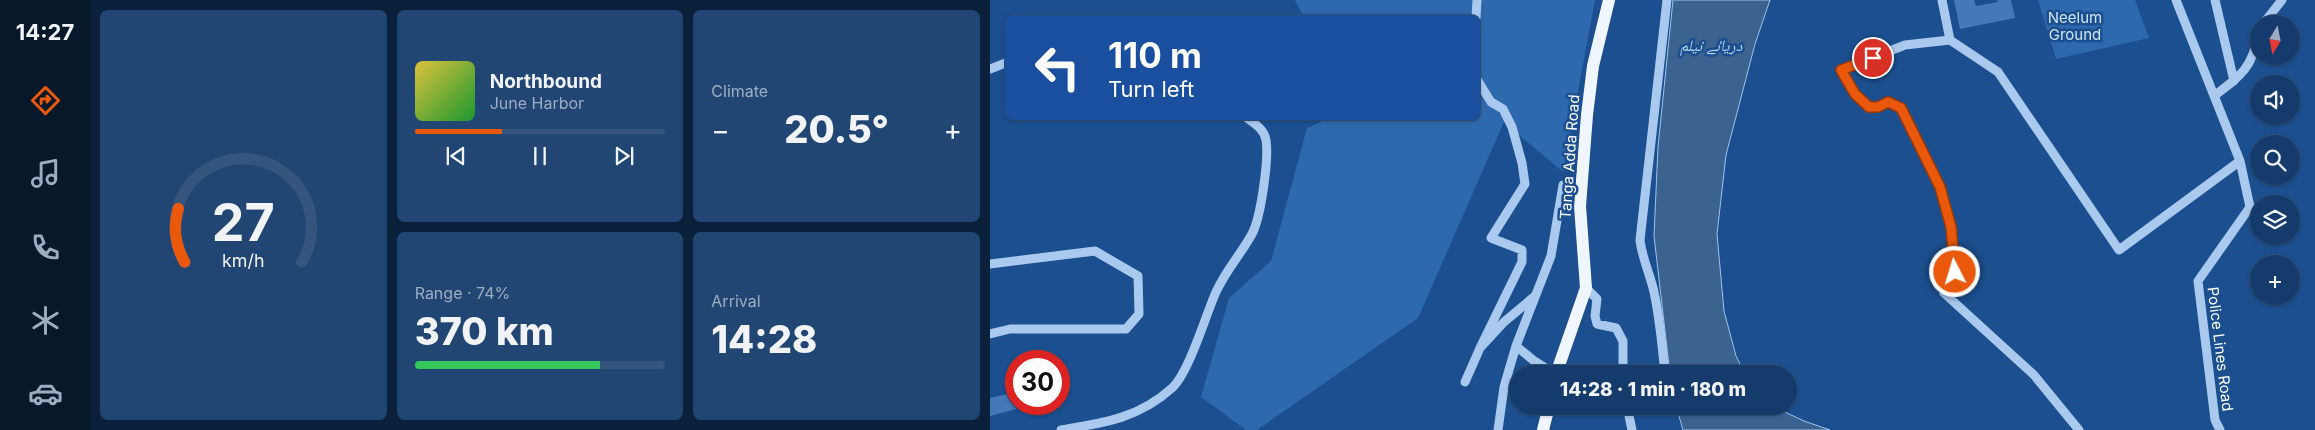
<!DOCTYPE html>
<meta charset="utf-8">
<style>
body{margin:0;font-family:Inter,"Noto Naskh Arabic",sans-serif;background:#214673;color:#f1f3f6;height:100vh;display:flex;flex-direction:column;font-size:19px;white-space:nowrap}
*{box-sizing:border-box;margin:0}
p{font-size:16px;color:#9dadc1}
.icon{flex:none;width:28px;height:28px;fill:none;stroke:currentColor;stroke-width:2;stroke-linecap:round;stroke-linejoin:round}
.map{position:relative;flex:1;overflow:hidden}
.sheet{display:flex;flex-direction:column;gap:10px;padding:10px;background:#0b203b;width:900px}
.sheet>*{flex:none}
.guide{position:absolute;left:15px;top:15px;width:475px;height:105px;border-radius:8px;box-shadow:0 1px 4px #0004,0 0 0 1px #33557e;background:#1a4fa0;color:#fff;overflow:hidden}
.needle{width:32px;rotate:190deg}
.controls{position:absolute;left:1260px;top:15px;display:grid;gap:10px}
.controls a{display:grid;place-items:center;width:50px;height:50px;border-radius:50%;background:#143b6b;box-shadow:0 1px 4px #0004,0 0 0 1px #33557e;font-size:25px}
.speed{position:absolute;left:15px;top:350px;display:flex;gap:10px;font-size:25px;font-weight:700;text-align:center}
.speed>*{display:grid;place-content:center;width:65px;height:65px;border-radius:50%;background:#143b6b;box-shadow:0 1px 4px #0004,0 0 0 1px #33557e;line-height:1}
.speed .limit{border:8px solid #d22;background:#fff;color:#111}
.pin{position:absolute;display:grid;place-items:center;width:42px;height:42px;color:#fff;margin:-21px;border:2px solid #fff;border-radius:50%;box-shadow:0 1px 5px #0007}
.me{position:absolute;width:55px;margin:-28px;rotate:355deg;stroke-linejoin:round;filter:drop-shadow(0 0 4px #0008)}
.turn{display:flex;align-items:center;gap:18px;height:105px;padding:0 20px;font-size:22px}
.turn .icon{width:65px;height:65px;stroke-width:2.5}
.turn b{display:block;font-size:35px;line-height:42px}
.big{font-size:38px;font-weight:800;line-height:1.1}
.sheet .card{flex:1;display:flex;flex-direction:column;justify-content:center;gap:8px;min-width:0;padding:0 18px;border-radius:8px;background:#214673}
.sheet .dial{align-items:center;gap:0}
.dial svg{height:130px;overflow:visible;fill:none;stroke:#33557e;stroke-width:7;stroke-linecap:round;text-anchor:middle}
.dial text{fill:#f1f3f6;stroke:none}
.song{display:flex;align-items:center;gap:15px}
.cover{width:60px;height:60px;border-radius:8px;background:linear-gradient(135deg,hsl(50 70% 55%),hsl(130 70% 35%))}
.played{height:5px;border-radius:2px;background:linear-gradient(90deg,#ea580c 35%,#33557e 35%)}
.keys{display:flex;justify-content:space-around;direction:ltr}
.heat{display:flex;justify-content:space-between;align-items:center;font-size:28px;direction:ltr}
.charge{height:8px;border-radius:4px;background:linear-gradient(90deg,#34c759 74%,#33557e 0)}
.sheet .tiles{flex:1;display:grid;gap:10px;grid-template-columns:repeat(3,1fr)}
.card:first-child{grid-row:span 2}
.trip{position:absolute;left:519px;top:365px;width:288px;height:50px;border-radius:25px;background:#143b6b;box-shadow:0 1px 4px #0004,0 0 0 1px #33557e;font-weight:800;line-height:50px;text-align:center}
main{display:flex;flex:1;min-height:0}
.tab-bar{display:flex;flex-direction:column;width:90px;justify-content:space-around;align-items:center;background:#08182b;color:#9dadc1}
.tab-bar .icon{width:35px;height:35px}
.tab-bar .selected{color:#ea580c}
.tab-bar b{font-size:22px;color:#f1f3f6}
.map>svg:first-child{display:block}
</style>
<main>
<nav class="tab-bar">
<b>14:27</b>
<svg class="icon selected" aria-label="directions" viewBox="0 0 24 24"><path d="M12 3l9 9-9 9-9-9zM9 14v-3h6M13 9l2 2-2 2"/></svg>
<svg class="icon" aria-label="music" viewBox="0 0 24 24"><path d="M9 18V5l10-2v13"/><circle cx="6" cy="18" r="3"/><circle cx="16" cy="16" r="3"/></svg>
<svg class="icon" aria-label="phone" viewBox="0 0 24 24"><path d="M5 4h4l2 5-3 2q2 4 5 5l2-3 5 2v4C11 20 4 13 5 4z"/></svg>
<svg class="icon" aria-label="climate" viewBox="0 0 24 24"><path d="M12 3v18M4 7l16 10M4 17L20 7"/></svg>
<svg class="icon" aria-label="car" viewBox="0 0 24 24"><path d="M5 17H2v-5l4-1 3-4h7l3 4 3 1v5h-3M9 17h6M6 11h13"/><circle cx="7" cy="17" r="2"/><circle cx="17" cy="17" r="2"/></svg>
</nav>
<section class="sheet">
<div class="tiles">
<div class="card dial"><svg viewBox="0 0 100 80">
<path d="M14 69A42 42 0 1 1 86 69"/>
<path d="M14 69A42 42 0 0 1 10 36" stroke="#ea580c"/>
<text x="50" y="56" font-size="32" font-weight="700">27</text>
<text x="50" y="72" font-size="11">km/h</text>
</svg></div>
<div class="card">
<div class="song"><i class="cover"></i><div><b>Northbound</b><p>June Harbor</p></div></div>
<div class="played"></div>
<div class="keys"><svg class="icon" aria-label="previous" viewBox="0 0 24 24"><path d="M18 5L8 12l10 7zM5 5v14"/></svg><svg class="icon" aria-label="pause" viewBox="0 0 24 24"><path d="M8 5v14M16 5v14"/></svg><svg class="icon" aria-label="next" viewBox="0 0 24 24"><path d="M6 5l10 7-10 7zM19 5v14"/></svg></div>
</div>
<div class="card"><p>Climate</p>
<div class="heat"><a>−</a><b class="big">20.5°</b><a>+</a></div>
</div>
<div class="card"><p>Range · 74%</p><b class="big">370 km</b><div class="charge"></div></div>
<div class="card"><p>Arrival</p><b class="big">14:28</b></div>
</div>
</section>
<div class="map">
<svg width="1325" height="430" viewBox="0 0 1325 430">
<rect width="100%" height="100%" fill="#1b4f8f"/>
<!-- green -->
<path fill="#2e69ad" d="M305 0H605L573 172 514 122 428 318 267 430H256L211 397 239 298 281 261 317 128 339 118H488V18L314 17Z
M1048 0H1145L1159 38 1066 59Z"/>
<!-- water -->
<path fill="#3c6290" stroke="#9cc4f0" d="M683 0H780L765 44 736 155 727 234 734 311 746 356 755 374H680L664 236 668 147Z
M686 406H782L814 421 840 430H693Z"/>
<!-- building -->
<path fill="#4478b7" d="M964 0H984L986 6 1008 2 1007 0H1021L1025 18 970 29Z
M26 392V409L0 416V398Z"/>
<g fill="none" stroke-linecap="round" stroke-linejoin="round">
<!-- minor -->
<path stroke="#a9c9ee" stroke-width="9" d="M952 0 960 40 1008 72 1129 250 1250 161
M1186 0 1250 161 1260 207 1208 281 1225 420 1230 430
M1225 0 1244 81
M486 18 487 0
M1273 24 1292 0
M960 40 915 45 851 70 865 94 879 107H888L898 102 911 108 950 187 961 227 965 272 954 293 1044 375 1089 430
M0 69 18 62
M488 81 501 102 513 109 522 127 532 163 535 184 501 238 532 250V262L490 348
M1224 96C1252 75 1262 68 1269 33
M0 264 105 251 148 276 149 314 136 329H20L0 334
M596 288 607 299 605 316 607 324 626 328 633 341V374
M565 374 543 360 526 346 561 256 573 185
M675 374C672 346 670 319 664 292 660 274 652 258 650 240L677 0
M475 382 490 348 514 322 545 296
M637 406 642 430
M71 430C114 423 149 418 182 388 199 373 216 314 226 292 236 270 251 254 262 234 271 217 279 159 276 140 274 129 265 124 257 118
M508 430 514 387 526 346"/>
<!-- major -->
<path stroke="#f0f6ff" stroke-width="12" d="M566 374 596 288 590 206 597 115 603 66 619 0
M553 430 559 406"/>
</g>
<g fill="none" stroke-linecap="round" stroke-linejoin="round">
<defs>
<path id="route" d="M883 58 851 70 865 94 879 107H888L898 102 911 108 950 187 961 227 965 272"/>
</defs>
<!-- route casing -->
<use href="#route" stroke="#983908" stroke-width="12"/>
<!-- route -->
<use href="#route" stroke="#ea580c" stroke-width="9"/>
</g>
<g text-anchor="middle" stroke-width="5" stroke-linejoin="round" paint-order="stroke">
<!-- park labels -->
<g font-size="15" fill="#cfe3fa" stroke="#1b4f8f">
<text x="1085" y="23">Neelum<tspan x="1085" dy="17">Ground</tspan></text>
</g>
<!-- street labels -->
<g font-size="15" fill="#fff" stroke="#1b4f8f">
<text transform="translate(580 157) rotate(-86)" y="5">Tanga Adda Road</text>
<text transform="translate(1230 349) rotate(83)" y="5">Police Lines Road</text>
</g>
<!-- water labels -->
<g font-size="16" font-style="italic" fill="#b5d3f5" stroke="#1b4f8f">
<text x="721" y="51">دریائے نیلم</text>
</g>
</g>
</svg>
<div class="controls">
<a><svg class="needle" viewBox="-14 -14 28 28"><path d="M0-13l5 13h-10z" fill="#e53935"/><path d="M0 13l5-13h-10z" fill="#9dadc1"/></svg></a>
<a><svg class="icon" aria-label="sound" viewBox="0 0 24 24"><path d="M4 9h4l5-4v14l-5-4H4zM17 9q2 3 0 6"/></svg></a>
<a><svg class="icon" aria-label="search" viewBox="0 0 24 24"><circle cx="10" cy="10" r="6"/><path d="M15 15l6 6"/></svg></a>
<a><svg class="icon" aria-label="layers" viewBox="0 0 24 24"><path d="M12 4l9 5-9 5-9-5zM3 14l9 5 9-5"/></svg></a>
<a>+</a>
</div>
<div class="speed"><div class="limit">30</div></div>
<div class="pin" style="left:883px;top:58px;background:#d93025"><svg class="icon" aria-label="arrive" viewBox="0 0 24 24"><path d="M6 21V4h12l-3 4 3 4H6"/></svg></div>
<svg class="me" style="left:965px;top:272px" viewBox="-20 -20 40 40"><circle r="17" fill="#ea580c" stroke="#fff" stroke-width="3"/><path d="M0-11L8 9 0 5-8 9z" fill="#fff"/></svg>
<div class="trip">14:28 · 1 min · 180 m</div>
<div class="guide">
<div class="turn"><svg class="icon" aria-label="left" viewBox="0 0 24 24"><path d="M17 20v-9H6M10 6l-5 5 5 5"/></svg><div><b>110 m</b>Turn left</div></div>
</div>
</div>
</main>
